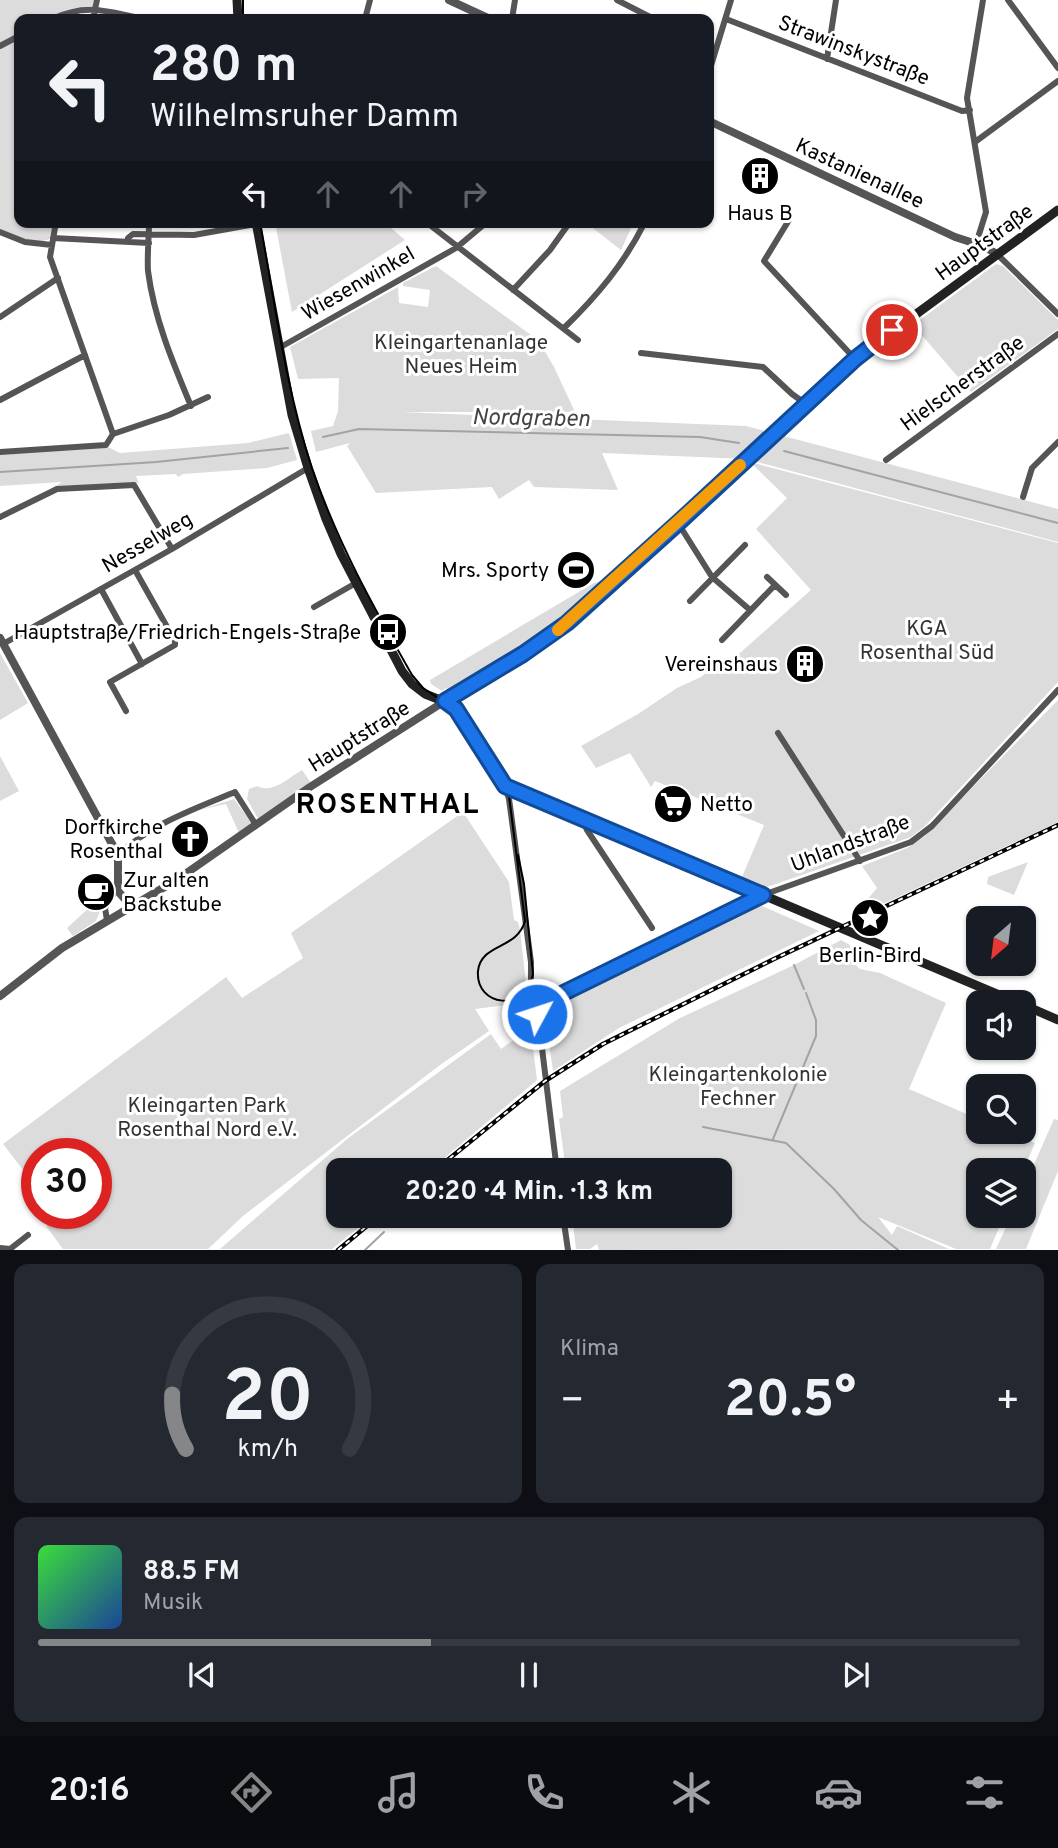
<!DOCTYPE html>
<html lang="de">
<meta charset="utf-8">
<style>
body{margin:0;font-family:Overpass,sans-serif;background:#242831;color:#f1f3f6;height:100vh;display:flex;flex-direction:column;font-size:26px;white-space:nowrap}
*{box-sizing:border-box;margin:0}
p{font-size:23px;color:#9ea1a6}
.icon{flex:none;width:38px;height:38px;fill:none;stroke:currentColor;stroke-width:2;stroke-linecap:round;stroke-linejoin:round}
.map{position:relative;height:1250px;overflow:hidden}
.sheet{display:flex;flex-direction:column;gap:14px;padding:14px;background:#0d0f14;flex:1}
.sheet>*{flex:none}
.hud{position:absolute;left:14px;top:14px;width:700px;height:214px;border-radius:14px;box-shadow:0 2px 5px #0004;background:#171b24;color:#f1f3f6;overflow:hidden}
.needle{width:46px;rotate:208deg}
.controls{position:absolute;left:966px;top:906px;display:grid;gap:14px}
.controls a{display:grid;place-items:center;width:70px;height:70px;border-radius:14px;background:#171b24;box-shadow:0 2px 5px #0004;font-size:35px}
.speed{position:absolute;left:21px;top:1138px;display:flex;gap:14px;font-size:35px;font-weight:700;text-align:center}
.speed>*{display:grid;place-content:center;width:91px;height:91px;border-radius:50%;background:#171b24;box-shadow:0 2px 5px #0004;line-height:1}
.speed .limit{border:10px solid #d22;background:#fff;color:#111}
.pin{position:absolute;display:grid;place-items:center;width:60px;height:60px;color:#fff;margin:-30px;border:4px solid #fff;border-radius:50%;box-shadow:0 2px 7px #0007}
.me{position:absolute;width:77px;margin:-38px;rotate:50deg;stroke-linejoin:round;filter:drop-shadow(0 0 5px #0008)}
.turn{display:flex;align-items:center;gap:24px;height:147px;padding:0 21px;font-size:32px}
.turn .icon{width:91px;height:91px;stroke-width:2.5}
.turn b{display:block;font-size:49px;line-height:60px}
.lanes{display:flex;align-items:center;height:66px;padding:0 21px;background:#0003;justify-content:center;gap:35px;direction:ltr}
.lanes .off{opacity:.35}
.big{font-size:52px;font-weight:700;line-height:1.1}
.sheet .tile{flex:1;display:flex;flex-direction:column;justify-content:center;gap:10px;min-width:0;padding:0 24px;border-radius:14px;background:#242831}
.sheet .dial{align-items:center;gap:0}
.dial svg{height:182px;overflow:visible;fill:none;stroke:#363941;stroke-width:7;stroke-linecap:round;text-anchor:middle}
.dial text{fill:#f1f3f6;stroke:none}
.song{display:flex;align-items:center;gap:21px}
.cover{width:84px;height:84px;border-radius:10px;background:linear-gradient(135deg,hsl(120 70% 55%),hsl(220 70% 35%))}
.played{height:7px;border-radius:4px;background:linear-gradient(90deg,#858687 40%,#363941 40%)}
.keys{display:flex;justify-content:space-around;direction:ltr}
.heat{display:flex;justify-content:space-between;align-items:center;font-size:38px;direction:ltr}
.sheet .tiles{flex:1;display:grid;gap:14px;grid-template-columns:1fr 1fr}
.tile:last-child{grid-column:span 2}
.trip{position:absolute;left:326px;top:1158px;width:406px;height:70px;border-radius:14px;background:#171b24;box-shadow:0 2px 5px #0004;font-weight:700;line-height:70px;text-align:center}
.tab-bar{display:flex;height:112px;justify-content:space-around;align-items:center;background:#090b0e;color:#9ea1a6}
.tab-bar .icon{width:49px;height:49px}
.tab-bar .current{color:#858687}
.tab-bar b{font-size:32px;color:#f1f3f6}
.map>svg:first-child{display:block}
</style>
<div class="map">
<svg width="1058" height="1250" viewBox="0 0 1058 1250">
<rect width="100%" height="100%" fill="#fff"/>
<!-- green -->
<path fill="#dcdcdc" d="M0 0H94L93 6 70 9 49 19H19V35L0 44Z
M19 38V222H53L50 239 39 242 29 241 0 229V48Z
M275 222H384L405 240 292 312Z
M585 222H634L621 250Z
M996 264 1003 266 1058 320V329L971 392 913 325Z
M436 266 531 335 536 336 554 367 575 412H401L746 426 1058 509V542L746 459 602 453 618 490 534 487 529 480 499 499 492 487 376 493 347 446 350 443 316 452 311 431 333 426 338 411 339 378 298 379 290 347 398 287 399 303 428 307 430 290 403 286V283Z
M289 433 297 460 267 468 183 474 178 477 176 474 136 476 139 483 52 488 62 482 0 486V453L108 447 120 453 248 443Z
M750 462 1058 543V682L926 825 911 837 767 887 742 877 764 825 655 781 651 787 630 753 596 768 581 746 638 714 677 688 701 677 718 663 732 660 811 590 756 529 787 498Z
M610 579 554 629 451 691 446 688 442 691 431 684 430 680 594 583Z
M0 653 28 703 0 720Z
M1058 700V822L851 919 877 888 862 866 907 848 925 836Z
M0 756 19 791 0 801Z
M302 770 311 783 258 819 247 799 249 789 257 786C273 794 288 778 302 770Z
M234 799 251 822V825L239 833 226 804 199 810Z
M463 812 509 882 514 920 518 922 520 930 528 1002 475 1009 489 1031 440 1065 243 1216 208 1249H63L46 1226 59 1218 56 1213H96V1153H37V1188L3 1144 226 977 242 998 303 958 291 933Z
M1028 862 1014 895 987 884 988 877Z
M104 894 106 897 96 921 73 936 67 928Z
M762 906 819 931 619 1028 553 1071 545 1015 550 1008 752 907Z
M841 940 850 945 849 958 860 969 880 973 946 1003 909 1089 978 1119V1132H1010L1035 1143 1023 1171H978V1216H1004L990 1249H956L878 1217 892 1235 897 1226 949 1249 599 1250 597 1244 590 1249H576L572 1216H719V1171H566L559 1119 563 1117 560 1091 680 1018 794 965Z
M531 1032 537 1080 429 1171H338V1216H373L332 1249H220L347 1139 491 1034 501 1049 522 1034Z
M1054 1119 1058 1120V1171L1026 1249H996L1011 1216H1024V1187Z"/>
<g fill="none" stroke-linecap="round" stroke-linejoin="round">
<!-- stream -->
<path stroke="#a3a3a3" stroke-width="2" d="M323 437 359 429 700 437 739 443
M784 451 1058 523
M0 472 156 462 288 448
M794 965 804 989
M703 1127 786 1143 834 1189 861 1220 898 1250
M773 1139 816 1036V1020L806 993
M365 1250 384 1232"/>
<!-- minor -->
<path stroke="#555" stroke-width="6" d="M617 0 654 19
M1008 0 1058 68
M52 19C88 2 108 12 145 19
M93 19 97 0
M365 19 370 0
M512 19 515 0
M726 19 962 111 970 110
M0 46 19 36
M827 59 836 0
M709 72 731 0
M975 142 1058 81
M789 220 764 261 855 359
M149 222C149 238 147 255 148 271 154 318 173 363 191 406
M426 222 578 340
M0 232 25 242 52 245
M53 238 149 243
M127 242 128 238 133 234 194 235 256 224
M976 244 986 212 967 98 983 0
M997 254 1058 314
M513 290 550 250 570 222
M0 317 58 278
M564 328C597 296 624 264 645 222
M279 348 456 248 487 222
M641 353 763 367 792 394 806 404
M0 400 85 355
M113 434 169 415 208 397
M0 452 106 445 113 434 50 257 56 222
M886 460 1058 334
M1023 497 1032 468 1058 442
M0 517 57 489 134 485 172 549
M678 523 712 577 750 610
M767 577 786 595
M101 589 142 664
M690 601 745 545
M314 607 356 583
M722 640 775 585
M3 644 172 549 308 468
M126 711 110 682 175 645V641L135 570
M778 733 860 861
M505 786 509 799 531 962V991L537 1007 557 1171
M582 818 587 830 652 928
M118 855C151 824 194 809 235 792L256 825
M107 920 105 908 117 888
M537 1007 598 974 763 895 911 842 932 826 1058 690
M563 1216 568 1250
M0 1248 10 1249 28 1235"/>
<!-- tertiary -->
<path stroke="#555" stroke-width="8" d="M449 0 490 19
M709 121 955 237 983 246 997 254
M0 638 118 855V886
M117 890 131 906
M0 996 62 948 178 879 310 787 445 701"/>
<!-- secondary -->
<path stroke="#222" stroke-width="9" d="M237 0 238 19
M256 222 292 415 308 468 326 519 341 554 402 671 412 684 425 694 448 703 456 709 505 786 1018 1003
M445 701 553 634 678 523 855 359 1058 210
M1024 1005 1058 1020"/>
<!-- tram -->
<path stroke="#000" stroke-width="2" d="M243 0V19
M260 222C275 304 286 389 312 468 337 542 374 608 412 675L423 688 459 712 505 786 509 796 525 921C517 950 481 943 478 971 475 1007 527 1013 533 974L524 884 518 855"/>
<defs>
<path id="rail" d="M434 1171 545 1081 603 1044 774 959 1058 825
M338 1250 379 1216"/>
</defs>
<!-- rail casing -->
<use href="#rail" stroke="#000" stroke-width="4.5"/>
<!-- rail -->
<use href="#rail" stroke="#fff" stroke-width="2" stroke-dasharray="5" stroke-linecap="butt"/>
</g>
<g fill="none" stroke-linecap="round" stroke-linejoin="round">
<defs>
<path id="route" d="M537 1014 536 1008 541 1004 763 895 505 786 456 709 445 701 523 654 567 623 678 523 855 359 892 330"/>
</defs>
<!-- route casing -->
<use href="#route" stroke="#114b97" stroke-width="18"/>
<!-- route -->
<use href="#route" stroke="#1a73e8" stroke-width="12"/>
<!-- slow -->
<path stroke="#f59e0b" stroke-width="12" d="M558 630 740 465"/>
</g>
<!-- icons -->
<defs>
<symbol id="building-disc" viewBox="-11 -11 22 22"><circle r="9.5" fill="#000" stroke="#fff"/><path d="M-4-6H4V6H1V3H-1V6H-4ZM-2.5-4.3h1.7v1.8h-1.7ZM.8-4.3h1.7v1.8H.8ZM-2.5-1h1.7V.8h-1.7ZM.8-1h1.7V.8H.8Z" fill="#fff"/></symbol>
<symbol id="stadium-disc" viewBox="-11 -11 22 22"><circle r="9.5" fill="#000" stroke="#fff"/><path d="M0-5a6.5 5 0 1 0 0 10a6.5 5 0 1 0 0-10ZM-3.5-1.8h7v3.6h-7Z" fill="#fff"/></symbol>
<symbol id="bus-disc" viewBox="-11 -11 22 22"><circle r="9.5" fill="#000" stroke="#fff"/><path d="M-5-6H5V4H4V6H2V4H-2V6H-4V4H-5ZM-3.5-4V0h7V-4ZM-3.5 1.2v1.5H-2V1.2ZM2 1.2v1.5H3.5V1.2Z" fill="#fff"/></symbol>
<symbol id="supermarket-disc" viewBox="-11 -11 22 22"><circle r="9.5" fill="#000" stroke="#fff"/><path d="M-6-5.5h2.5l.6 2H6L4.5 2H-2.5L-4.4-4H-6ZM-1.5 3.2a1.3 1.3 0 1 0 .1 0ZM3 3.2a1.3 1.3 0 1 0 .1 0Z" fill="#fff"/></symbol>
<symbol id="church-disc" viewBox="-11 -11 22 22"><circle r="9.5" fill="#000" stroke="#fff"/><path d="M-1.2-6h2.4v3.5h3.3v2.4h-3.3V6h-2.4V-.1h-3.3v-2.4h3.3Z" fill="#fff"/></symbol>
<symbol id="cafe-disc" viewBox="-11 -11 22 22"><circle r="9.5" fill="#000" stroke="#fff"/><path d="M-5.5-4.5H6V0H3Q3 3.5 0 3.5H-2.5Q-5.5 3.5-5.5 0ZM3-3.2v2h1.7v-2ZM-6 4.5H4V6H-6Z" fill="#fff"/></symbol>
<symbol id="sight-disc" viewBox="-11 -11 22 22"><circle r="9.5" fill="#000" stroke="#fff"/><path d="M0-6L1.8-2.2L6-1.7L2.9 1.2L3.7 5.4L0 3.3L-3.7 5.4L-2.9 1.2L-6-1.7L-1.8-2.2Z" fill="#fff"/></symbol>
</defs>
<g fill-rule="evenodd">
<use href="#building-disc" x="738" y="154" width="44" height="44"/>
<use href="#stadium-disc" x="554" y="548" width="44" height="44"/>
<use href="#bus-disc" x="366" y="610" width="44" height="44"/>
<use href="#building-disc" x="783" y="642" width="44" height="44"/>
<use href="#supermarket-disc" x="651" y="782" width="44" height="44"/>
<use href="#church-disc" x="168" y="817" width="44" height="44"/>
<use href="#cafe-disc" x="74" y="870" width="44" height="44"/>
<use href="#sight-disc" x="848" y="896" width="44" height="44"/>
</g>
<g text-anchor="middle" stroke-width="6" stroke-linejoin="round" paint-order="stroke">
<!-- street labels -->
<g font-size="21" fill="#000" stroke="#fff">
<text transform="translate(854 50) rotate(21)" y="7">Strawinskystraße</text>
<text transform="translate(860 173) rotate(25)" y="7">Kastanienallee</text>
<text transform="translate(984 242) rotate(-36)" y="7">Hauptstraße</text>
<text transform="translate(358 283) rotate(-30)" y="7">Wiesenwinkel</text>
<text transform="translate(962 383) rotate(-36)" y="7">Hielscherstraße</text>
<text transform="translate(147 542) rotate(-30)" y="7">Nesselweg</text>
<text transform="translate(359 736) rotate(-32)" y="7">Hauptstraße</text>
<text transform="translate(850 843) rotate(-21)" y="7">Uhlandstraße</text>
</g>
<!-- poi labels -->
<g font-size="21" fill="#000" stroke="#fff" text-anchor="end">
<text x="760" y="220" text-anchor="middle">Haus B</text>
<text x="549" y="577">Mrs. Sporty</text>
<text x="361" y="639">Hauptstraße/Friedrich-Engels-Straße</text>
<text x="778" y="671">Vereinshaus</text>
<text x="700" y="811" text-anchor="start">Netto</text>
<text x="163" y="834">Dorfkirche<tspan x="163" dy="24">Rosenthal</tspan></text>
<text x="123" y="887" text-anchor="start">Zur alten<tspan x="123" dy="24">Backstube</tspan></text>
<text x="870" y="962" text-anchor="middle">Berlin-Bird</text>
</g>
<!-- park labels -->
<g font-size="21" fill="#333" stroke="#fff">
<text x="461" y="349">Kleingartenanlage<tspan x="461" dy="24">Neues Heim</tspan></text>
<text x="927" y="635">KGA<tspan x="927" dy="24">Rosenthal Süd</tspan></text>
<text x="738" y="1081">Kleingartenkolonie<tspan x="738" dy="24">Fechner</tspan></text>
<text x="207" y="1112">Kleingarten Park<tspan x="207" dy="24">Rosenthal Nord e.V.</tspan></text>
</g>
<!-- water labels -->
<g font-size="23" font-style="italic" fill="#444" stroke="#fff">
<text transform="translate(531 417) rotate(1)" y="8">Nordgraben</text>
</g>
<!-- district labels -->
<g font-size="28" font-weight="bold" letter-spacing="2" fill="#000" stroke="#fff">
<text x="388" y="813">ROSENTHAL</text>
</g>
</g>
</svg>
<div class="controls">
<a><svg class="needle" viewBox="-14 -14 28 28"><path d="M0-13l5 13h-10z" fill="#e53935"/><path d="M0 13l5-13h-10z" fill="#9ea1a6"/></svg></a>
<a><svg class="icon" aria-label="sound" viewBox="0 0 24 24"><path d="M4 9h4l5-4v14l-5-4H4zM17 9q2 3 0 6"/></svg></a>
<a><svg class="icon" aria-label="search" viewBox="0 0 24 24"><circle cx="10" cy="10" r="6"/><path d="M15 15l6 6"/></svg></a>
<a><svg class="icon" aria-label="layers" viewBox="0 0 24 24"><path d="M12 4l9 5-9 5-9-5zM3 14l9 5 9-5"/></svg></a>
</div>
<div class="speed"><div class="limit">30</div></div>
<div class="pin" style="left:892px;top:330px;background:#d93025"><svg class="icon" aria-label="arrive" viewBox="0 0 24 24"><path d="M6 21V4h12l-3 4 3 4H6"/></svg></div>
<svg class="me" style="left:537px;top:1014px" viewBox="-20 -20 40 40"><circle r="17" fill="#1a73e8" stroke="#fff" stroke-width="3"/><path d="M0-11L8 9 0 5-8 9z" fill="#fff"/></svg>
<div class="trip">20:20 · 4 Min. · 1.3 km</div>
<div class="hud">
<div class="turn"><svg class="icon" aria-label="left" viewBox="0 0 24 24"><path d="M17 20v-9H6M10 6l-5 5 5 5"/></svg><div><b>280 m</b>Wilhelmsruher Damm</div></div>
<div class="lanes"><svg class="icon" aria-label="left" viewBox="0 0 24 24"><path d="M17 20v-9H6M10 6l-5 5 5 5"/></svg><svg class="icon off" aria-label="ahead" viewBox="0 0 24 24"><path d="M12 20V5M6 11l6-6 6 6"/></svg><svg class="icon off" aria-label="ahead" viewBox="0 0 24 24"><path d="M12 20V5M6 11l6-6 6 6"/></svg><svg class="icon off" aria-label="right" viewBox="0 0 24 24"><path d="M7 20v-9h11M14 6l5 5-5 5"/></svg></div>
</div>
</div>
<section class="sheet">
<div class="tiles">
<div class="tile dial"><svg viewBox="0 0 100 80">
<path d="M14 69A42 42 0 1 1 86 69"/>
<path d="M14 69A42 42 0 0 1 8 45" stroke="#858687"/>
<text x="50" y="56" font-size="32" font-weight="700">20</text>
<text x="50" y="72" font-size="11">km/h</text>
</svg></div>
<div class="tile"><p>Klima</p>
<div class="heat"><a>−</a><b class="big">20.5°</b><a>+</a></div>
</div>
<div class="tile">
<div class="song"><i class="cover"></i><div><b>88.5 FM</b><p>Musik</p></div></div>
<div class="played"></div>
<div class="keys"><svg class="icon" aria-label="previous" viewBox="0 0 24 24"><path d="M18 5L8 12l10 7zM5 5v14"/></svg><svg class="icon" aria-label="pause" viewBox="0 0 24 24"><path d="M8 5v14M16 5v14"/></svg><svg class="icon" aria-label="next" viewBox="0 0 24 24"><path d="M6 5l10 7-10 7zM19 5v14"/></svg></div>
</div>
</div>
</section>
<nav class="tab-bar">
<b>20:16</b>
<svg class="icon current" aria-label="directions" viewBox="0 0 24 24"><path d="M12 3l9 9-9 9-9-9zM9 14v-3h6M13 9l2 2-2 2"/></svg>
<svg class="icon" aria-label="music" viewBox="0 0 24 24"><path d="M9 18V5l10-2v13"/><circle cx="6" cy="18" r="3"/><circle cx="16" cy="16" r="3"/></svg>
<svg class="icon" aria-label="phone" viewBox="0 0 24 24"><path d="M5 4h4l2 5-3 2q2 4 5 5l2-3 5 2v4C11 20 4 13 5 4z"/></svg>
<svg class="icon" aria-label="climate" viewBox="0 0 24 24"><path d="M12 3v18M4 7l16 10M4 17L20 7"/></svg>
<svg class="icon" aria-label="car" viewBox="0 0 24 24"><path d="M5 17H2v-5l4-1 3-4h7l3 4 3 1v5h-3M9 17h6M6 11h13"/><circle cx="7" cy="17" r="2"/><circle cx="17" cy="17" r="2"/></svg>
<svg class="icon" aria-label="filters" viewBox="0 0 24 24"><path d="M4 7h16M4 17h16"/><circle cx="9" cy="7" r="2"/><circle cx="15" cy="17" r="2"/></svg>
</nav>
